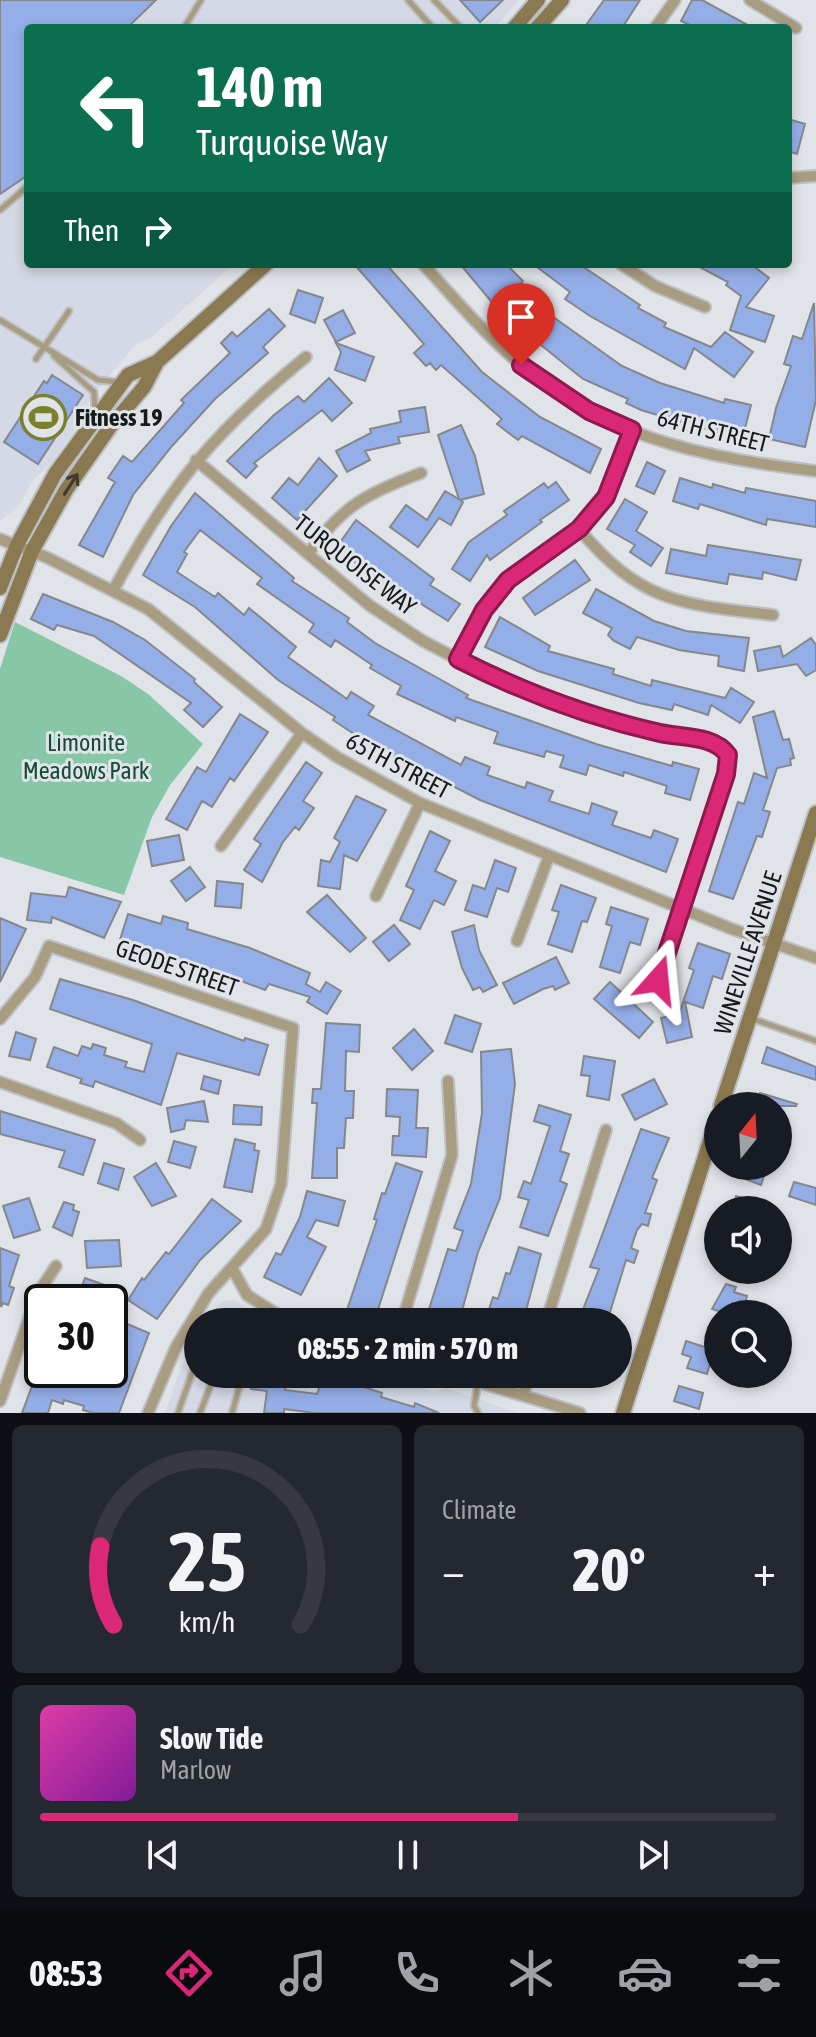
<!DOCTYPE html>
<meta charset="utf-8">
<style>
body{margin:0;font-family:"Asap Condensed",sans-serif;background:#242831;color:#f1f3f6;height:100vh;display:flex;flex-direction:column;font-size:30px;white-space:nowrap}
*{box-sizing:border-box;margin:0}
p{font-size:26px;color:#9ea1a6}
.icon{flex:none;width:44px;height:44px;fill:none;stroke:currentColor;stroke-width:2;stroke-linecap:round;stroke-linejoin:round}
.map{position:relative;height:1413px;overflow:hidden}
.panel{display:flex;flex-direction:column;gap:12px;padding:12px;background:#0d0f14;flex:1}
.panel>*{flex:none}
.banner{position:absolute;left:24px;top:24px;width:768px;height:244px;border-radius:8px;box-shadow:0 4px 12px #0003;background:#0b6e4f;color:#fff;overflow:hidden}
.needle{width:52px;rotate:18deg}
.controls{position:absolute;left:704px;top:1092px;display:grid;gap:16px}
.controls a{display:grid;place-items:center;width:88px;height:88px;border-radius:50%;background:#171b24;box-shadow:0 4px 12px #0003;font-size:40px}
.speed{position:absolute;left:24px;top:1284px;display:flex;gap:16px;font-size:40px;font-weight:700;text-align:center}
.speed>*{display:grid;place-content:center;width:104px;height:104px;border-radius:50%;background:#171b24;box-shadow:0 4px 12px #0003;line-height:1}
.speed .limit{border:4px solid #111;border-radius:12px;background:#fff;color:#111}
.pin{position:absolute;display:grid;place-items:center;width:68px;height:68px;color:#fff;margin:-82px -34px;border-radius:50% 50% 50% 0;rotate:-45deg;box-shadow:0 0 8px #0007}
.pin .icon{rotate:45deg}
.me{position:absolute;width:88px;margin:-44px;rotate:18deg;stroke-linejoin:round;filter:drop-shadow(0 0 6px #0008)}
.turn{display:flex;align-items:center;gap:28px;height:168px;padding:0 40px;font-size:36px}
.turn .icon{width:104px;height:104px;stroke-width:2.5}
.turn b{display:block;font-size:56px;line-height:68px}
.then{display:flex;align-items:center;height:76px;padding:0 40px;background:#0003;gap:16px;font-size:30px}
.big{font-size:60px;font-weight:800;line-height:1.1}
.panel .card{flex:1;display:flex;flex-direction:column;justify-content:center;gap:12px;min-width:0;padding:0 28px;border-radius:12px;background:#242831}
.panel .dial{align-items:center;gap:0}
.dial svg{height:208px;overflow:visible;fill:none;stroke:#363941;stroke-width:7;stroke-linecap:round;text-anchor:middle}
.dial text{fill:#f1f3f6;stroke:none}
.song{display:flex;align-items:center;gap:24px}
.cover{width:96px;height:96px;border-radius:12px;background:linear-gradient(135deg,hsl(320 70% 55%),hsl(290 70% 35%))}
.played{height:8px;border-radius:4px;background:linear-gradient(90deg,#db2777 65%,#363941 65%)}
.keys{display:flex;justify-content:space-around;direction:ltr}
.heat{display:flex;justify-content:space-between;align-items:center;font-size:44px;direction:ltr}
.panel .tiles{flex:1;display:grid;gap:12px;grid-template-columns:1fr 1fr}
.card:last-child{grid-column:span 2}
.trip{position:absolute;left:184px;top:1308px;width:448px;height:80px;border-radius:40px;background:#171b24;box-shadow:0 4px 12px #0003;font-weight:800;line-height:80px;text-align:center}
.menu{display:flex;height:128px;justify-content:space-around;align-items:center;background:#090b0e;color:#9ea1a6}
.menu .icon{width:56px;height:56px}
.menu .current{color:#db2777}
.menu b{font-size:36px;color:#f1f3f6}
.map>svg:first-child{display:block}
</style>
<div class="map">
<svg width="816" height="1413" viewBox="0 0 816 1413">
<rect width="100%" height="100%" fill="#e0e3e8"/>
<!-- built -->
<path fill="#d4d9e5" d="M0 0H519L496 26 487 28H28V264H234L152 337 137 343 89 400 88 411 52 462 33 480 18 507 0 521Z
M235 1300 263 1322H206L222 1301Z
M198 1333V1374H379L434 1392 447 1388 517 1413H165L180 1370Z"/>
<!-- green -->
<path fill="#87c6a7" d="M15 622 121 676 148 694 203 744 170 785 152 817 124 895 0 857V669Z"/>
<!-- building -->
<path fill="#94aee8" stroke="#85878c" stroke-width="2" d="M0 0H156L127 28H28V175L0 194Z
M460 0H503L480 22Z
M604 0H640L622 28H584Z
M692 0H702L753 28H686L688 24 681 21Z
M788 119 805 124 797 154 788 151Z
M354 264H386L482 372 540 417 601 449 590 473 522 436 518 440 497 424 502 419 441 365 436 370 430 363 426 366 414 353 424 344Z
M460 264H506L523 281 518 287 542 309 622 366 660 383 724 403 725 399 751 405 743 436 697 427 699 422 690 418 687 424 641 410 626 403 628 399 583 379 500 312Z
M533 264H579L640 305 638 308 666 323 664 327 711 347 725 332 753 352 734 377 694 348 685 369 590 316 565 299 570 292Z
M694 264H751L769 278 746 307 774 316 765 342 730 330 741 296 726 285 728 282Z
M298 290 323 298 315 323 290 314Z
M814 303 816 400 805 447 769 439 776 408 791 366 784 364 793 336 802 339Z
M269 309 285 326 263 347 268 353 215 399 172 446 133 495 103 557 79 545 115 482 108 478 123 456 132 462 184 403 181 400 230 353 221 343 232 332 237 337Z
M343 310 355 333 336 342 324 320Z
M336 343 374 357 365 381 335 370 341 352Z
M52 375 83 395 38 464 4 442 44 381 47 383Z
M329 378 352 403 332 421 322 410 254 463 257 466 246 478 227 461 274 415 298 396 304 402Z
M425 407 429 432 398 437 400 443 365 451 370 460 347 472 336 451 371 433 370 429 401 422 399 411Z
M461 425 475 456 484 494 460 500 463 502 451 525 439 518 418 547 390 527 406 505 427 520 445 491 459 499 438 435Z
M319 458 337 476 297 520 272 498 289 478 298 485Z
M647 462 665 471 654 494 636 486Z
M680 478 712 488 713 484 745 493 746 488 816 501V527L767 519 766 525 700 504 698 509 673 501Z
M556 482 569 500 540 520 542 522 490 560 487 555 470 581 452 569 469 542 507 515 504 511 544 483 548 488Z
M195 493 294 578 292 581 349 618 347 622 375 643 468 695 466 698 596 744 672 766 673 762 699 769 690 800 665 793 667 786 624 772 623 776 589 765 586 775 560 767 564 756 546 751 544 757 494 743 498 732 456 717 455 721 397 694 401 686 370 668 372 665 335 640 331 647 309 632 314 624 257 584 262 578 200 530 184 552 187 554 177 572 215 597 218 593 244 615 249 608 296 647 288 657 347 699 351 692 374 706 368 715 461 765 465 757 490 767 487 775 525 788 527 782 553 791 549 801 589 814 592 803 617 812 612 825 651 838 654 830 678 839 666 872 480 800 363 740 333 720 335 717 278 680 195 607 143 575 171 526Z
M625 499 647 512 636 531 663 548 651 566 630 552 635 545 607 529Z
M356 520 434 579 430 585 460 604 448 621 418 602 415 607 336 548Z
M708 545 801 560 796 580 763 572 762 579 729 574 727 584 666 573 671 549 706 556Z
M575 560 590 580 535 615 523 598Z
M596 589 654 621 686 631 749 638 744 671 718 666 719 656 679 650 637 637 630 649 614 641 608 635 612 628 583 613Z
M43 594 113 622 145 640 195 679 194 682 222 707 203 727 184 710 191 703 94 636 57 625 54 630 31 619Z
M500 617 550 646 548 651 614 669 613 674 651 686 652 680 725 698 731 688 754 702 740 723 711 705 708 715 674 704 672 710 639 703 538 671 485 647Z
M811 638 816 645V670L806 676 797 664 758 671 754 651 780 646 783 657Z
M774 711 783 740 789 739 794 758 790 759 791 765 777 768 763 810 770 812 762 837 757 836 733 899 709 891 738 802 744 804 754 773 767 778 753 717Z
M240 714 268 732 253 754 234 781 230 778 212 807 202 801 187 830 166 819 197 767 206 772Z
M306 762 322 773 303 801 314 808 299 830 295 827 283 842 262 882 244 870 261 844 254 839Z
M356 796 386 810 357 861 344 855 340 889 318 886 321 860 330 862 340 842 334 838Z
M430 831 450 841 435 871 456 881 444 905 434 900 420 929 400 920 414 890 406 886Z
M179 835 184 860 152 866 147 841Z
M495 860 516 868 508 892 497 888 487 917 465 910 473 885 485 889Z
M190 867 205 887 186 901 171 881Z
M217 881 243 884 241 908 215 906Z
M561 885 596 898 587 922 582 921 572 952 548 944 559 912 552 910Z
M69 887 121 902 104 938 52 917 51 923 27 920 31 893 66 897Z
M327 895 366 938 350 952 307 912Z
M611 907 648 919 640 945 630 942 620 973 600 967 612 926 606 924Z
M128 914 161 924 163 916 188 923 187 929 250 948 310 973 306 984 320 992 326 982 341 991 327 1014 307 1002 310 997 269 984 265 990 231 977 230 980 131 948 119 943Z
M0 918 26 929 0 982Z
M394 925 410 944 389 961 373 942Z
M474 925 479 950 497 985 483 992 480 987 473 990 462 968 452 932Z
M698 943 730 954 722 979 713 976 703 1008 685 1002 692 1037 667 1043 661 1018 679 1014 694 970 689 968Z
M556 957 569 983 555 990 553 986 543 989 514 1004 503 983Z
M60 979 133 1000 244 1041 245 1038 268 1045 259 1075 177 1053 161 1105 95 1081 93 1087 80 1083 82 1079 47 1067 54 1047 78 1056 82 1046 91 1049 93 1044 106 1048 104 1055 127 1062 125 1067 144 1072 152 1044 50 1009Z
M610 982 653 1022 639 1038 594 999Z
M455 1015 481 1024 472 1052 445 1043Z
M326 1023 360 1025 359 1052 346 1051 345 1091H354L353 1118H346L344 1148H337V1178H312L317 1103H312L313 1089H321Z
M414 1029 433 1051 412 1070 393 1048Z
M16 1032 36 1039 30 1060 9 1056Z
M767 1047 816 1067V1080L762 1063Z
M511 1049 515 1084 500 1198 478 1252 459 1322H425L448 1249 456 1251 463 1231 454 1228 471 1184 482 1113 481 1052Z
M584 1056 615 1061 609 1100 587 1096 590 1076 581 1075Z
M204 1076 221 1081 218 1094 201 1089Z
M654 1079 667 1104 635 1120 622 1095Z
M387 1089 418 1090 416 1128H428L426 1157 392 1155 393 1136H399L400 1117 386 1116Z
M760 1093 797 1104 796 1106H761L757 1102Z
M204 1101 208 1122 186 1120 184 1129 171 1132 167 1108Z
M234 1105 262 1107 261 1125 233 1124Z
M539 1105 571 1115 560 1151 569 1154 560 1181 567 1184 548 1236 520 1227 529 1200 518 1197 524 1181 531 1184 550 1126 534 1121Z
M0 1111 95 1140 83 1175 59 1167 65 1151 0 1134Z
M641 1129 669 1138 652 1178 657 1180 645 1213 651 1214 648 1226 642 1224 637 1230 631 1248 638 1251 634 1263 626 1260 607 1322H578L599 1269 590 1267 594 1257Z
M235 1139 255 1144 254 1150 259 1151 252 1192 224 1187Z
M174 1141 196 1147 190 1168 168 1162Z
M104 1163 124 1169 118 1190 98 1183Z
M156 1163 176 1196 152 1206 134 1177Z
M396 1163 422 1172 374 1322 346 1313 377 1220 374 1219 382 1193 385 1194Z
M746 1166H767L761 1185 742 1178Z
M794 1182 816 1188V1205L789 1196Z
M307 1191 345 1201 338 1226 316 1220 307 1237 326 1247 301 1295 264 1277 276 1253 281 1255 300 1217Z
M736 1196 774 1208 773 1210H732Z
M29 1198 40 1230 14 1238 3 1206Z
M212 1199 241 1221 200 1260 157 1319 128 1300 142 1278 144 1280 166 1252 169 1254Z
M64 1202 74 1205 73 1210 79 1212 72 1236 53 1227Z
M119 1240 121 1266 87 1268 85 1241Z
M519 1247 541 1254 523 1322H485L493 1297 498 1299 506 1273 510 1274Z
M0 1248 19 1255 9 1286 14 1288 8 1305 3 1303 1 1307Z
M85 1278 105 1285 103 1290 109 1292 105 1302 77 1299Z
M726 1284 736 1287 734 1292 747 1296 744 1307 732 1303 728 1314 712 1309Z
M120 1321 149 1333 119 1413H93L83 1410 84 1406 64 1400 63 1404 52 1400 48 1413H22L38 1370H110V1345Z
M686 1341 714 1350 707 1374 687 1368 691 1357 682 1354Z
M253 1374H287L285 1390 317 1394 324 1374 382 1393 381 1397 414 1407 415 1403 439 1413H314L284 1409V1413H264L267 1391 251 1389Z
M554 1374H590L586 1386Z
M679 1386 703 1393 699 1409 674 1401Z"/>
<g fill="none" stroke-linecap="round" stroke-linejoin="round">
<defs>
<path id="lane" d="M408 0 433 28
M434 0 461 28
M184 28 201 0
M0 210 28 186
M0 320 98 380 118 382
M54 356 94 392 95 412
M36 359 69 311
M750 1018 816 1041
M220 1322 237 1318 243 1322
M178 1413 198 1356
M200 1413 215 1374
M232 1413 243 1374
M478 1413 474 1406 478 1383"/>
<path id="street" d="M750 0 796 28
M655 28 675 0
M788 178 816 176
M423 264C460 305 496 347 540 380 619 441 720 460 816 471
M621 264 655 286 705 307
M196 460 369 605 423 641 498 680 554 703 616 723 686 739 714 741 728 755 729 764 658 980
M579 529C642 604 682 604 773 615
M0 539 48 558 148 609 302 733 337 757 420 803 732 929 816 958
M308 554C342 506 367 493 421 473
M114 589C170 485 214 432 306 357
M458 659 484 610 508 580 579 529 606 497 632 430
M221 846 302 733
M376 896 420 803
M517 941 549 856
M0 1019 35 977 49 946 293 1028 281 1184 266 1229 208 1294 176 1347 148 1413
M0 1082 116 1123 140 1140
M232 1268 247 1295 289 1322
M402 1322 452 1155 448 1081
M546 1322 606 1130
M452 1374 580 1413
M523 1395 530 1374
M0 1401 38 1293 56 1266"/>
<path id="secondary" d="M514 28 538 0
M537 28 562 0
M0 588 17 545 55 474 128 375 157 362
M0 635 32 551 66 490 110 427 144 387 157 362 266 264
M721 1106 816 813
M623 1413 718 1116"/>
</defs>
<!-- lane casing -->
<use href="#lane" stroke="#bcbfc3" stroke-width="9"/>
<!-- street casing -->
<use href="#street" stroke="#bcbfc3" stroke-width="14"/>
<!-- secondary casing -->
<use href="#secondary" stroke="#bcbfc3" stroke-width="18"/>
<!-- lane -->
<use href="#lane" stroke="#a89c81" stroke-width="5"/>
<!-- street -->
<use href="#street" stroke="#a89c81" stroke-width="10"/>
<!-- secondary -->
<use href="#secondary" stroke="#8b7951" stroke-width="14"/>
</g>
<!-- one-way arrows -->
<defs><path id="oneway-shaft" d="M-6 0H5M1.5-3L5.5 0L1.5 3" fill="none" stroke-width="1.6" stroke-linecap="round" stroke-linejoin="round" transform="scale(2)"/></defs>
<use stroke="#403b2e" href="#oneway-shaft" transform="translate(71 484) rotate(-57)"/>
<g fill="none" stroke-linecap="round" stroke-linejoin="round">
<defs>
<path id="route" d="M521 365 589 411 632 430 606 497 579 529 508 580 484 610 458 659C523 692 589 717 660 733 683 738 714 735 728 755L726 774 658 980"/>
</defs>
<!-- route casing -->
<use href="#route" stroke="#8e194d" stroke-width="20"/>
<!-- route -->
<use href="#route" stroke="#db2777" stroke-width="14"/>
</g>
<!-- icons -->
<defs>
<symbol id="stadium-ring" viewBox="-11 -11 22 22"><circle r="9.5" fill="#e0e3e8" stroke="#7a802b" stroke-width="1.5"/><path d="M0-5a6.5 5 0 1 0 0 10a6.5 5 0 1 0 0-10ZM-3.5-1.8h7v3.6h-7Z" fill="#7a802b"/></symbol>
</defs>
<g fill-rule="evenodd">
<use href="#stadium-ring" x="18" y="392" width="51" height="51"/>
</g>
<g text-anchor="middle" stroke-width="6" stroke-linejoin="round" paint-order="stroke">
<!-- poi labels -->
<g font-size="24" font-weight="bold" fill="#18191b" stroke="#e0e3e8" text-anchor="start">
<text x="75" y="426">Fitness 19</text>
</g>
<!-- street labels -->
<g font-size="24" fill="#18191b" stroke="#e0e3e8">
<text transform="translate(713 431) rotate(14)" y="8">64TH STREET</text>
<text transform="translate(355 565) rotate(38)" y="8">TURQUOISE WAY</text>
<text transform="translate(398 766) rotate(28)" y="8">65TH STREET</text>
<text transform="translate(748 953) rotate(-72)" y="8">WINEVILLE AVENUE</text>
<text transform="translate(177 968) rotate(19)" y="8">GEODE STREET</text>
</g>
<!-- park labels -->
<g font-size="24" fill="#134d36" stroke="#e0e3e8">
<text x="86" y="751">Limonite<tspan x="86" dy="28">Meadows Park</tspan></text>
</g>
</g>
</svg>
<div class="controls">
<a><svg class="needle" viewBox="-14 -14 28 28"><path d="M0-13l5 13h-10z" fill="#e53935"/><path d="M0 13l5-13h-10z" fill="#9ea1a6"/></svg></a>
<a><svg class="icon" aria-label="sound" viewBox="0 0 24 24"><path d="M4 9h4l5-4v14l-5-4H4zM17 9q2 3 0 6"/></svg></a>
<a><svg class="icon" aria-label="search" viewBox="0 0 24 24"><circle cx="10" cy="10" r="6"/><path d="M15 15l6 6"/></svg></a>
</div>
<div class="speed"><div class="limit">30</div></div>
<div class="pin" style="left:521px;top:365px;background:#d93025"><svg class="icon" aria-label="arrive" viewBox="0 0 24 24"><path d="M6 21V4h12l-3 4 3 4H6"/></svg></div>
<svg class="me" style="left:658px;top:980px" viewBox="-20 -20 40 40"><path d="M0-17L14 15 0 8-14 15z" fill="#db2777" stroke="#fff" stroke-width="4"/></svg>
<div class="trip">08:55 · 2 min · 570 m</div>
<div class="banner">
<div class="turn"><svg class="icon" aria-label="left" viewBox="0 0 24 24"><path d="M17 20v-9H6M10 6l-5 5 5 5"/></svg><div><b>140 m</b>Turquoise Way</div></div>
<div class="then">Then<svg class="icon" aria-label="right" viewBox="0 0 24 24"><path d="M7 20v-9h11M14 6l5 5-5 5"/></svg></div>
</div>
</div>
<section class="panel">
<div class="tiles">
<div class="card dial"><svg viewBox="0 0 100 80">
<path d="M14 69A42 42 0 1 1 86 69"/>
<path d="M14 69A42 42 0 0 1 9 39" stroke="#db2777"/>
<text x="50" y="56" font-size="32" font-weight="700">25</text>
<text x="50" y="72" font-size="11">km/h</text>
</svg></div>
<div class="card"><p>Climate</p>
<div class="heat"><a>−</a><b class="big">20°</b><a>+</a></div>
</div>
<div class="card">
<div class="song"><i class="cover"></i><div><b>Slow Tide</b><p>Marlow</p></div></div>
<div class="played"></div>
<div class="keys"><svg class="icon" aria-label="previous" viewBox="0 0 24 24"><path d="M18 5L8 12l10 7zM5 5v14"/></svg><svg class="icon" aria-label="pause" viewBox="0 0 24 24"><path d="M8 5v14M16 5v14"/></svg><svg class="icon" aria-label="next" viewBox="0 0 24 24"><path d="M6 5l10 7-10 7zM19 5v14"/></svg></div>
</div>
</div>
</section>
<nav class="menu">
<b>08:53</b>
<svg class="icon current" aria-label="directions" viewBox="0 0 24 24"><path d="M12 3l9 9-9 9-9-9zM9 14v-3h6M13 9l2 2-2 2"/></svg>
<svg class="icon" aria-label="music" viewBox="0 0 24 24"><path d="M9 18V5l10-2v13"/><circle cx="6" cy="18" r="3"/><circle cx="16" cy="16" r="3"/></svg>
<svg class="icon" aria-label="phone" viewBox="0 0 24 24"><path d="M5 4h4l2 5-3 2q2 4 5 5l2-3 5 2v4C11 20 4 13 5 4z"/></svg>
<svg class="icon" aria-label="climate" viewBox="0 0 24 24"><path d="M12 3v18M4 7l16 10M4 17L20 7"/></svg>
<svg class="icon" aria-label="car" viewBox="0 0 24 24"><path d="M5 17H2v-5l4-1 3-4h7l3 4 3 1v5h-3M9 17h6M6 11h13"/><circle cx="7" cy="17" r="2"/><circle cx="17" cy="17" r="2"/></svg>
<svg class="icon" aria-label="filters" viewBox="0 0 24 24"><path d="M4 7h16M4 17h16"/><circle cx="9" cy="7" r="2"/><circle cx="15" cy="17" r="2"/></svg>
</nav>
